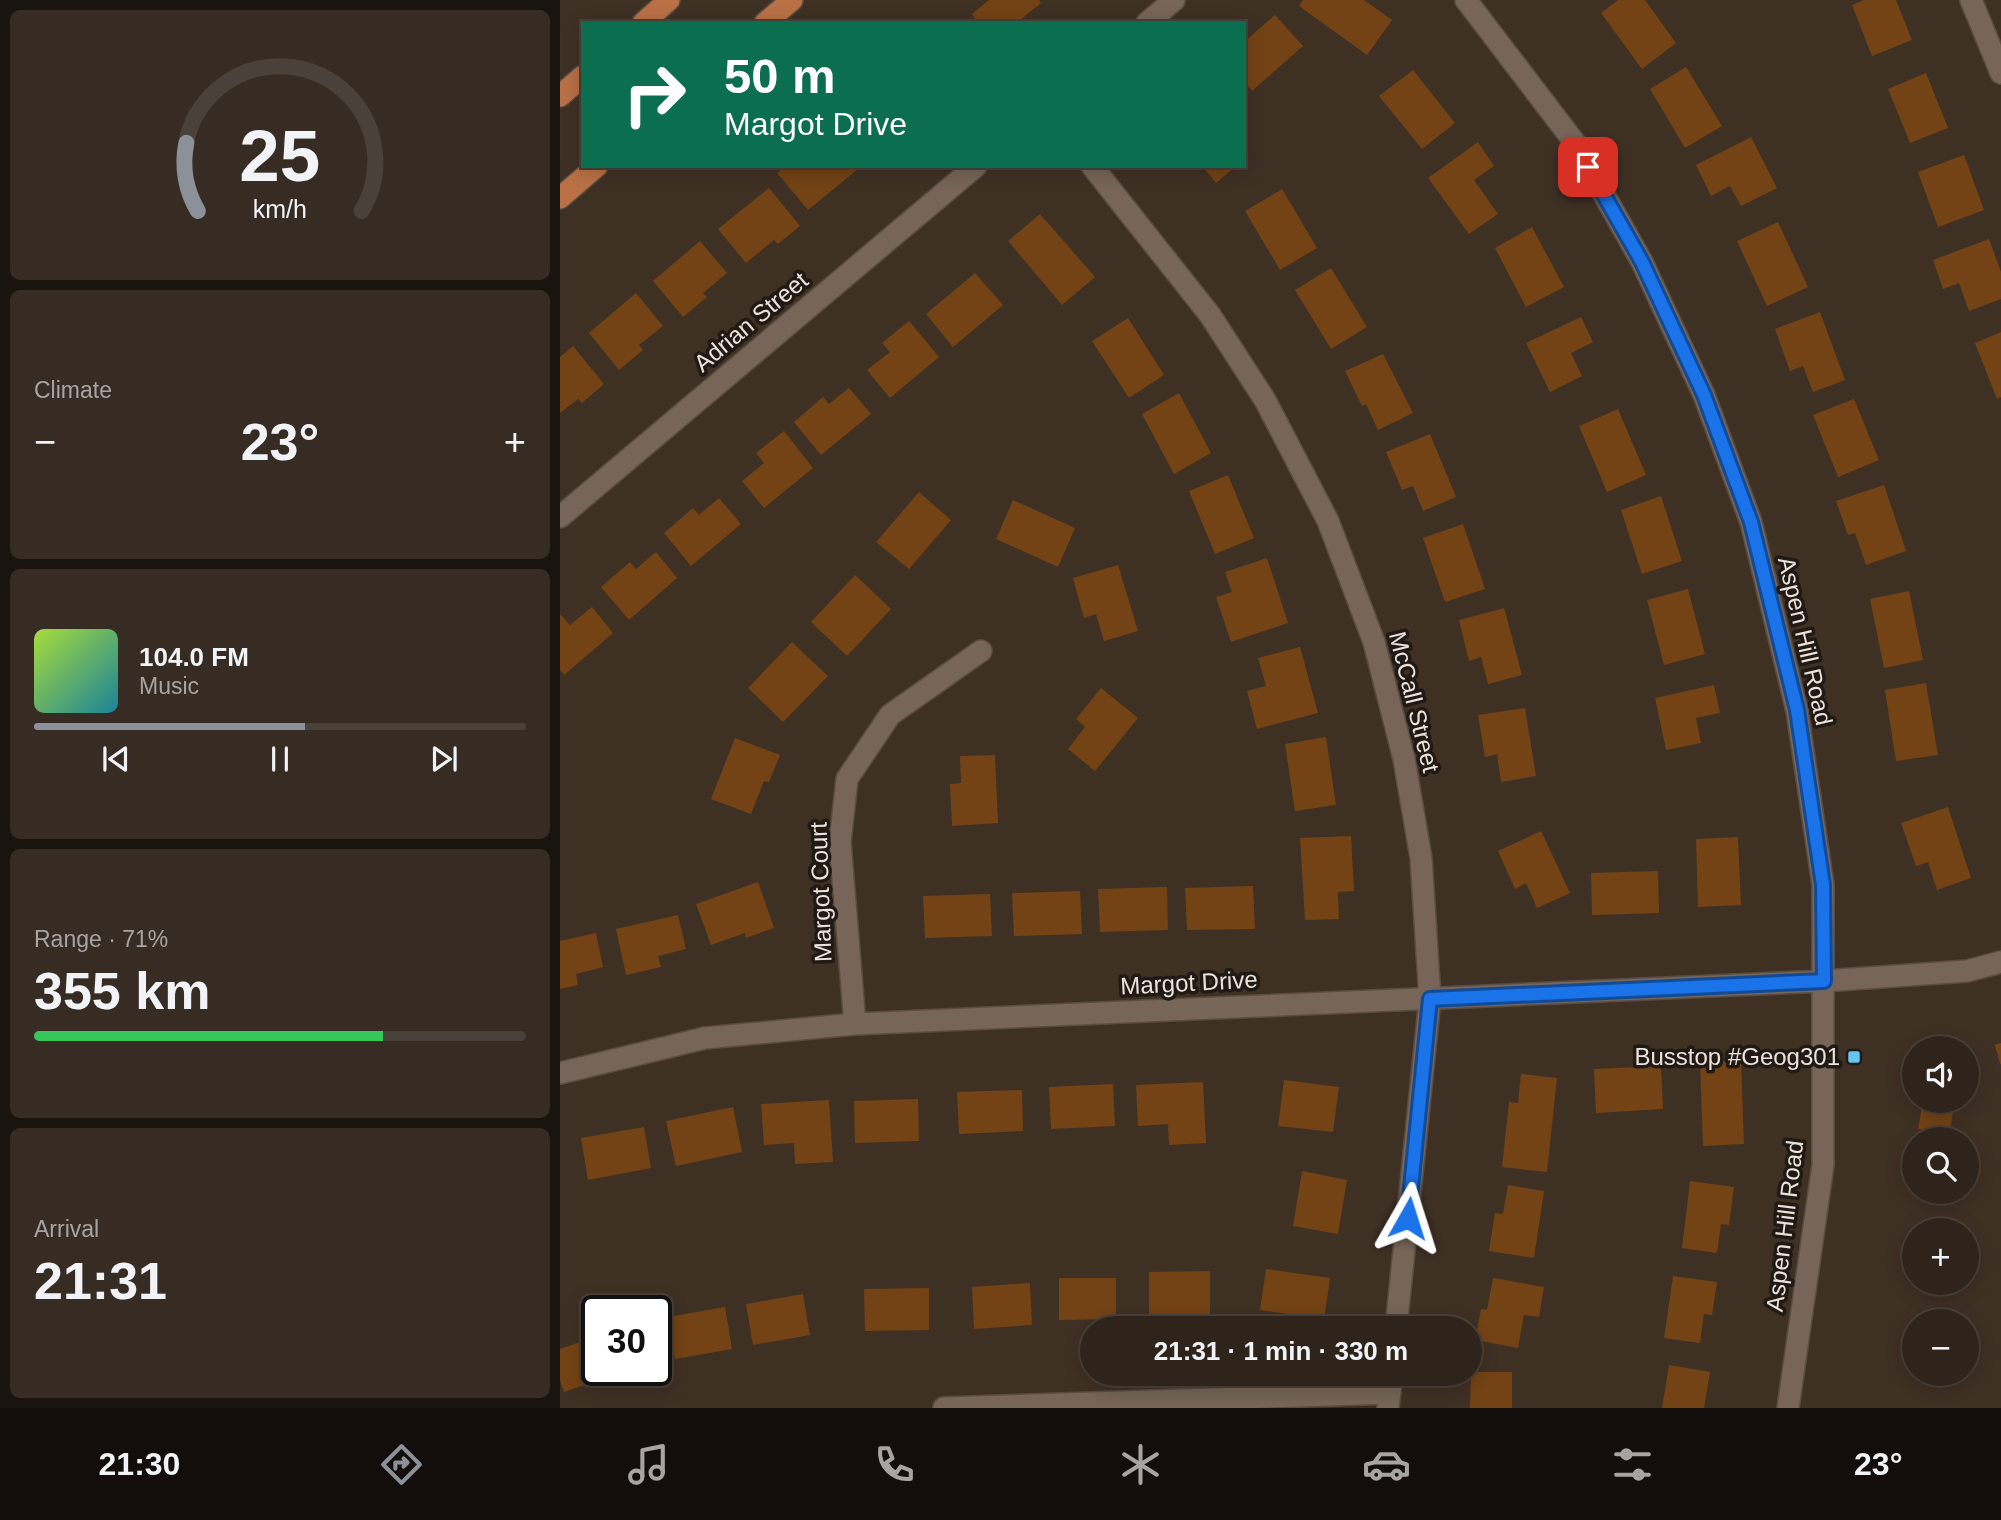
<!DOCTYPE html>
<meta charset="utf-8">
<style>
body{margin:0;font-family:Helvetica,sans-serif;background:#372c24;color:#f1f3f6;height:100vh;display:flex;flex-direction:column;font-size:26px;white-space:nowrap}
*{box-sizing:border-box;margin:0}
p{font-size:23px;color:#a7a4a3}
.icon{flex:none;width:38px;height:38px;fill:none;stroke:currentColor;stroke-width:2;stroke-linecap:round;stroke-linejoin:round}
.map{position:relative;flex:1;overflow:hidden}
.drawer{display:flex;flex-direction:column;gap:10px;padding:10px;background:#1a140f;width:560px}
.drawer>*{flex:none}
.guide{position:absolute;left:21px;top:21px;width:665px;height:147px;border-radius:0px;box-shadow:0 4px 18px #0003,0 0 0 2px #4a413a;background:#0b6e4f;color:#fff;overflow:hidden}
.tools{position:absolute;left:1342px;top:1036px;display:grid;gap:14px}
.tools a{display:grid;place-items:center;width:77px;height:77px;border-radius:50%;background:#2f241b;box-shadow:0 4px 18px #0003,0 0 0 2px #4a413a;font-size:35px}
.speed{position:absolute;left:21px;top:1295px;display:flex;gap:14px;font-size:35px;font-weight:700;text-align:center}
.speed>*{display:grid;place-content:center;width:91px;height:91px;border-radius:50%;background:#2f241b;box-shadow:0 4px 18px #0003,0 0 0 2px #4a413a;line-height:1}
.speed .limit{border:4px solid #111;border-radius:10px;background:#fff;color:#111}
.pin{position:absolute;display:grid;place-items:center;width:60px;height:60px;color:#fff;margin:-30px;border-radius:14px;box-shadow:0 4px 10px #0006}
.me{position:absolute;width:77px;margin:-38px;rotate:6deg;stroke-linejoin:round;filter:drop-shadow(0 0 5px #0008)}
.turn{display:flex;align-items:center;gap:24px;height:147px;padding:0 28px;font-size:32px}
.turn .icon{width:91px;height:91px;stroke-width:2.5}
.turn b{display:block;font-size:49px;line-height:60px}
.big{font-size:52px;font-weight:700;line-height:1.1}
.drawer .widget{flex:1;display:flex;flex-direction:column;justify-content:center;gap:10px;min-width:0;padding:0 24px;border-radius:10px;background:#372c24}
.drawer .dial{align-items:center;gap:0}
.dial svg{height:182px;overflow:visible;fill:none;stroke:#4a413a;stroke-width:7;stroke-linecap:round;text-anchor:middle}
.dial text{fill:#f1f3f6;stroke:none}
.song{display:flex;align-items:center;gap:21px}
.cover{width:84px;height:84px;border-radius:10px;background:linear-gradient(135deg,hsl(80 70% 55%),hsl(190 70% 35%))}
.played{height:7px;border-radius:4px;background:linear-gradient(90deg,#8c9099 55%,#4a413a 55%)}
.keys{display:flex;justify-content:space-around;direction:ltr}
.heat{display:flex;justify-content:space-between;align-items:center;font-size:38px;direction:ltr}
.charge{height:10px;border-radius:5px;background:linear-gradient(90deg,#34c759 71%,#4a413a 0)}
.trip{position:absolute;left:520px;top:1316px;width:402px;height:70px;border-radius:35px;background:#2f241b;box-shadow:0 4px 18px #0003,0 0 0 2px #4a413a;font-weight:700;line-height:70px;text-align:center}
.menu{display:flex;height:112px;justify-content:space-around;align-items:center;background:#130e0b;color:#a7a4a3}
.menu .icon{width:49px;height:49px}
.menu .active{color:#8c9099}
.menu b{font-size:32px;color:#f1f3f6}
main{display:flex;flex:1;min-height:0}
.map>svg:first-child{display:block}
</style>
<main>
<section class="drawer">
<div class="widget dial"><svg viewBox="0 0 100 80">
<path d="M14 69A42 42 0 1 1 86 69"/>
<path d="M14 69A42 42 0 0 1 9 39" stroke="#8c9099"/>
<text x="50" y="56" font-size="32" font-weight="700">25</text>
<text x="50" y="72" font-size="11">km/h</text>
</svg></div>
<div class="widget"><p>Climate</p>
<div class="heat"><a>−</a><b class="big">23°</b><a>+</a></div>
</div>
<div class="widget">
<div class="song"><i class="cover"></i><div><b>104.0 FM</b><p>Music</p></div></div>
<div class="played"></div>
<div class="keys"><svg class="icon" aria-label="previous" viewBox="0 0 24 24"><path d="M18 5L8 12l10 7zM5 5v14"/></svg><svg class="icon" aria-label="pause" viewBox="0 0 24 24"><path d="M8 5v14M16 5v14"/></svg><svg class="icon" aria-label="next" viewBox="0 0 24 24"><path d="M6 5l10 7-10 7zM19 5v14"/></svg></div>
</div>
<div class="widget"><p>Range · 71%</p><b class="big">355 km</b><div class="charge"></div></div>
<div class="widget"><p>Arrival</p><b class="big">21:31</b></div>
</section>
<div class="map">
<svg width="1441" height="1408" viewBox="0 0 1441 1408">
<rect width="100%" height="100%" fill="#3f3024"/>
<!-- building -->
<path fill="#734315" d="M429 0H479L481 3 459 21 460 23H418L412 14Z
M743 0H804L832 20 807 55 739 6Z
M1058 0H1085L1116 43 1082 69 1041 13Z
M1304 0H1336L1352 40 1312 56 1292 5Z
M715 15 743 46 692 91 684 82V42Z
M1126 67 1162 126 1125 148 1090 89Z
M853 70 895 123 862 149 819 96Z
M1366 73 1388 128 1350 143 1328 89Z
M1191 137 1217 188 1181 206 1170 186 1151 196 1136 165Z
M918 142 934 166 914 180 938 214 909 234 868 178Z
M1404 155 1424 210 1378 227 1358 172Z
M225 166H296L298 169 248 210 217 173Z
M642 166H676L656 183Z
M209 188 240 226 218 244 214 240 186 263 158 229Z
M722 189 757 248 720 270 685 211Z
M480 214 535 277 502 305 448 241Z
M1218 222 1248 287 1207 306 1177 241Z
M972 227 1004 287 966 307 935 248Z
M1429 239 1441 272V299L1409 311 1399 283 1383 289 1373 260Z
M140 241 167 273 143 293 147 297 123 317 93 281Z
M771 268 807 327 771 349 735 290Z
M415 273 443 305 393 347 366 314Z
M76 293 103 326 79 345 83 350 59 370 29 333Z
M1260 312 1285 380 1253 392 1243 366 1230 371 1215 329Z
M1021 317 1033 342 1011 353 1022 376 990 392 966 343Z
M568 318 604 375 569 398 532 341Z
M349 321 379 357 330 398 307 370 330 352 322 343Z
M1441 332V397L1437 399 1415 343Z
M13 346 44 384 22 403 18 399 0 413V357Z
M823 354 853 413 818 430 806 404 802 406 785 371Z
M289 388 311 414 261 455 234 422 263 397 269 404Z
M619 393 651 453 614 474 582 414Z
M1294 399 1319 460 1278 477 1253 415Z
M1058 409 1086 475 1047 492 1019 426Z
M224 431 253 468 204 508 182 481 204 463 196 453Z
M870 434 896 497 863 511 853 486 842 490 826 452Z
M668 475 694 538 655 554 629 491Z
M1324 485 1346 551 1306 565 1295 533 1288 535 1276 501Z
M359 492 391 520 349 569 316 542Z
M1101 496 1122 561 1082 574 1061 510Z
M159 498 181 524 131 566 104 533 133 508 139 515Z
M453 500 515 528 498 567 436 539Z
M903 524 925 589 885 602 863 538Z
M96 552 117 578 69 620 41 587 70 562 76 569Z
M707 558 728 623 671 642 656 597 672 592 665 572Z
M558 565 578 631 544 641 536 614 524 618 513 578Z
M295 575 331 609 287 656 251 622Z
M1128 589 1145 654 1104 665 1087 600Z
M1349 591 1363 660 1324 668 1310 599Z
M32 607 53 633 4 675 0 670V614L10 625Z
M944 608 962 675 928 684 921 657 909 661 899 620Z
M232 642 268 676 223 722 188 688Z
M740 647 758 713 697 729 687 691 706 686 698 658Z
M1366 683 1378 755 1336 761 1325 690Z
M1154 685 1160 713 1136 718 1141 743 1106 750 1095 698Z
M541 688 578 718 535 771 508 749 525 727 516 719Z
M965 708 976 776 941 782 937 754 925 757 918 715Z
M766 737 776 805 735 811 725 744Z
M175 738 220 755 209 782 204 781 191 814 151 799Z
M435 755 438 823 392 826 390 784 401 783 400 756Z
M1388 807 1411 878 1377 890 1368 862 1356 866 1341 823Z
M981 831 1010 893 977 908 966 883 955 889 938 851Z
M791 836 794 891 778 892 779 919 745 920 740 838Z
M1178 837 1181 905 1138 907 1136 839Z
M1098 871 1099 913 1032 915 1031 873Z
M198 882 214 928 186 938 185 933 151 945 136 904Z
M693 886 695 929 627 930 625 888Z
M607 887 608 930 540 932 538 889Z
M520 891 522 934 454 936 452 893Z
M430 894 432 936 365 938 363 896Z
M118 915 126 949 98 956 101 967 66 975 56 929Z
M36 933 43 967 16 974 18 985 0 989V941Z
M1357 1042 1381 1047V1048H1356Z
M1441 1043V1064H1440L1435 1045Z
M1181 1060 1184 1144 1143 1146 1140 1062Z
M1353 1060H1354V1081L1349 1080Z
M1101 1066 1103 1109 1036 1113 1034 1069Z
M961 1074 997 1078 987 1172 942 1167 949 1102 958 1103Z
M724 1080 779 1087 773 1132 718 1126Z
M643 1082 646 1143 609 1145 608 1124 578 1126 576 1085Z
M553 1084 555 1126 491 1129 489 1087Z
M462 1090 463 1131 399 1134 397 1092Z
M358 1099 359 1141 295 1143 294 1101Z
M269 1100 273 1162 235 1164 234 1143 204 1145 201 1104Z
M1363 1101H1395L1389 1135 1358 1129Z
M173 1107 182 1152 116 1166 106 1121Z
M84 1127 91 1168 28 1180 21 1138Z
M742 1171 787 1180 778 1234 733 1226Z
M1130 1181 1174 1187 1169 1225 1161 1224 1157 1253 1122 1248Z
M948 1185 984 1191 974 1258 929 1251 935 1213 943 1214Z
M706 1269 770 1278 764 1319 700 1310Z
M650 1271V1317H589V1272Z
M1113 1276 1157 1282 1152 1315 1144 1314 1140 1343 1104 1338Z
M499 1278H556V1319L499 1320Z
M933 1278 984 1287 979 1317 964 1315 958 1348 915 1340 921 1309 927 1310Z
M470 1283 472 1325 414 1329 412 1287Z
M369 1288V1330L305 1331 304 1289Z
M243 1294 250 1335 193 1345 186 1304Z
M165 1307 172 1349 115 1359 108 1317Z
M37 1336V1370H58L59 1373 4 1392 0 1380V1349Z
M1109 1365 1150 1372 1144 1408H1102Z
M911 1372H952V1408H910Z"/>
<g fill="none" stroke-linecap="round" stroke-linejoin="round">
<defs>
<path id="minor" d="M906 0 1015 143 1082 262 1144 395 1191 522 1237 711 1263 885V1165L1228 1408
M1411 0 1441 73
M587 23 614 0
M532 166 650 315 705 400 768 521 814 642 844 759 861 858 870 999 836 1328
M0 517 416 166
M295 1024 280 842 287 779 330 715 421 651
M0 1073 145 1038 295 1024 1264 981 1407 971 1441 962
M384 1408 830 1393
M828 1408 832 1374"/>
<path id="major" d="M83 23 109 0
M205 23 232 0
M0 96 23 76
M0 198 37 166"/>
</defs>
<!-- minor casing -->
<use href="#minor" stroke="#594d42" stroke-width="24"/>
<!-- major casing -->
<use href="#major" stroke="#594d42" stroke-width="24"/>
<!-- minor -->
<use href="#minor" stroke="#766558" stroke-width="21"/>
<!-- major -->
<use href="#major" stroke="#b97045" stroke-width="21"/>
</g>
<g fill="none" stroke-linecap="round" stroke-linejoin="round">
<defs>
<path id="route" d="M848 1218 870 999 1264 981 1263 885 1237 710 1191 522 1144 395 1082 262 1028 167"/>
</defs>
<!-- route casing -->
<use href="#route" stroke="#114b97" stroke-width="18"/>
<!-- route -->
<use href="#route" stroke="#1a73e8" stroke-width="12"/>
</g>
<!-- markers -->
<rect fill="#65c5ee" stroke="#201914" stroke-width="2.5" x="1287" y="1050" width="14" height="14" rx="3.5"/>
<g text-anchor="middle" stroke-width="7" stroke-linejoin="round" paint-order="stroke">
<!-- street labels -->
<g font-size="24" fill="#ece2db" stroke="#201914">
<text transform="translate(191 322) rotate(-40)" y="8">Adrian Street</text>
<text transform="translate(1245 641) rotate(77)" y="8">Aspen Hill Road</text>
<text transform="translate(854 702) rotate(76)" y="8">McCall Street</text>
<text transform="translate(261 892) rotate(-92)" y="8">Margot Court</text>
<text transform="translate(629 983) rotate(-3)" y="8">Margot Drive</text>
<text transform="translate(1225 1226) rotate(-83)" y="8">Aspen Hill Road</text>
</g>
<!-- poi labels -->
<g font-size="24" fill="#ece2db" stroke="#201914" text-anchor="end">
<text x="1280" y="1065">Busstop #Geog301</text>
</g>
</g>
</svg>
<div class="tools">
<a><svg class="icon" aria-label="sound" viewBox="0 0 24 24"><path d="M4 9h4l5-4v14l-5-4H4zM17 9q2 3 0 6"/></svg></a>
<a><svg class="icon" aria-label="search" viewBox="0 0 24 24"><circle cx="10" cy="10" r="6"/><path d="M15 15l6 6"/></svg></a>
<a>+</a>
<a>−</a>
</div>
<div class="speed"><div class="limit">30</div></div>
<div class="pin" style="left:1028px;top:167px;background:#d93025"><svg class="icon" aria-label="arrive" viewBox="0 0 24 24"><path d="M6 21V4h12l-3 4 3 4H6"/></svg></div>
<svg class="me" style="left:848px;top:1218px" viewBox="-20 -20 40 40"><path d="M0-17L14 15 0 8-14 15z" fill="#1a73e8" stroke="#fff" stroke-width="4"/></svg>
<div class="trip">21:31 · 1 min · 330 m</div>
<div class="guide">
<div class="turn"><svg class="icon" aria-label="right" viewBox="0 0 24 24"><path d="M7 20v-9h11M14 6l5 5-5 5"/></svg><div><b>50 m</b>Margot Drive</div></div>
</div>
</div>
</main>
<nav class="menu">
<b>21:30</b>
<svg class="icon active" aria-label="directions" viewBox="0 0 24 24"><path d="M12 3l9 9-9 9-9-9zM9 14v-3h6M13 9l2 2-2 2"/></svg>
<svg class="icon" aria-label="music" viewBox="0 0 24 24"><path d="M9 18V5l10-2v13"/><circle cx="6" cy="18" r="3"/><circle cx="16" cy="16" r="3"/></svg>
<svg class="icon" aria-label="phone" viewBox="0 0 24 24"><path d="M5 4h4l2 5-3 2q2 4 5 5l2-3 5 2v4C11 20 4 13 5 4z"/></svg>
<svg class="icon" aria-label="climate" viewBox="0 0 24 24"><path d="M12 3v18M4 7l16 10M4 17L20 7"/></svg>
<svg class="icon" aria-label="car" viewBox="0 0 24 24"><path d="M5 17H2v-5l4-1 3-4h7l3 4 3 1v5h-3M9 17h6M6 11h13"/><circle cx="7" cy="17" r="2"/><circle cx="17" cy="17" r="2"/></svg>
<svg class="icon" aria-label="filters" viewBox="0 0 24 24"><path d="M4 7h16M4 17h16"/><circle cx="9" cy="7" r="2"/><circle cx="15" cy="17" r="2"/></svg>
<b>23°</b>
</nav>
